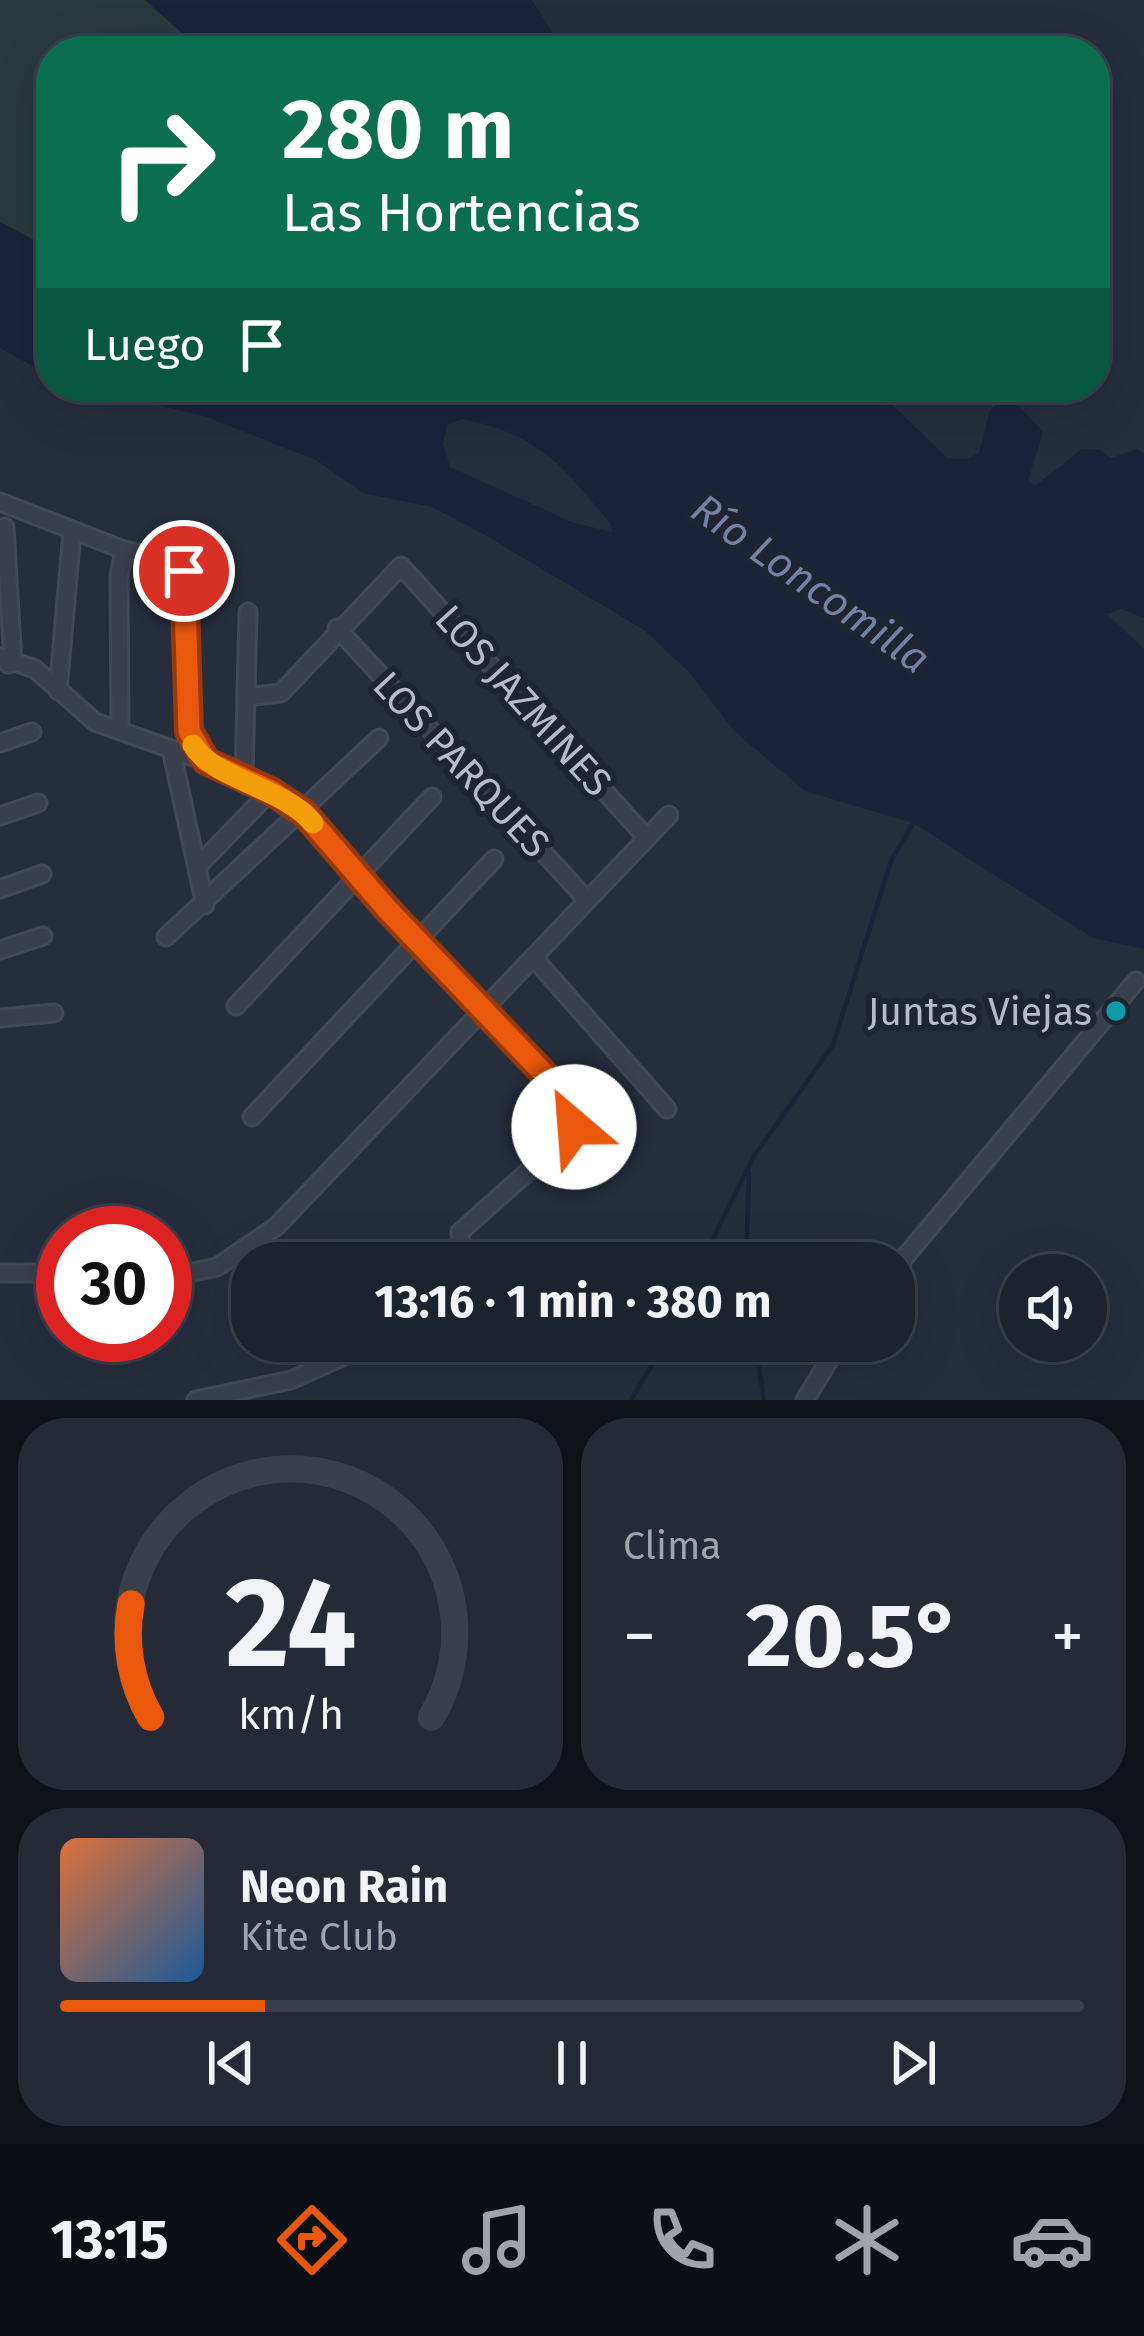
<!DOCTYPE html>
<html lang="es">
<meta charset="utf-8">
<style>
body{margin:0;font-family:"Fira Sans",sans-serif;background:#252a36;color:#f1f3f6;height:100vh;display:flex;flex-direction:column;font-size:45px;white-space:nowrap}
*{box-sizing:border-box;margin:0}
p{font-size:39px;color:#a0a4aa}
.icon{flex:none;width:66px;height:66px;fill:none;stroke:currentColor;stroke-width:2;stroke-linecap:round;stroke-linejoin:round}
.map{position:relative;height:1400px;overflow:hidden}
.side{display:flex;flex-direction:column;gap:18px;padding:18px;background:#0f1319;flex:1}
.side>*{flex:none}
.hud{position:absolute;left:36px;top:36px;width:1074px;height:366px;border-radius:48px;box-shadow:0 12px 48px #0002,0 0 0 3px #3a3f4a;background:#0b6e4f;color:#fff;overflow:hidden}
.fabs{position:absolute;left:999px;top:1254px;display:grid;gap:24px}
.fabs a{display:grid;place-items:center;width:108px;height:108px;border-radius:50%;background:#1c222e;box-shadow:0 12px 48px #0002,0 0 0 3px #3a3f4a;font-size:60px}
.speed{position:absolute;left:36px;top:1206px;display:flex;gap:24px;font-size:60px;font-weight:700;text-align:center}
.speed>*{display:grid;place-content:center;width:156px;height:156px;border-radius:50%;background:#1c222e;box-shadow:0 12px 48px #0002,0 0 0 3px #3a3f4a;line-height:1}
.speed .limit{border:18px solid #d22;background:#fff;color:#111}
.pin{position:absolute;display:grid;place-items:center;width:102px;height:102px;color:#fff;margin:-51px;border:6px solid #fff;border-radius:50%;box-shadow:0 3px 12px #0007}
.me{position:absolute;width:132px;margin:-66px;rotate:333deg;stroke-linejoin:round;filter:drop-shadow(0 0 9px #0008)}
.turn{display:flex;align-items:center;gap:42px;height:252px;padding:0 48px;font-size:54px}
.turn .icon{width:156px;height:156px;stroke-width:2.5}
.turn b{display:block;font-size:84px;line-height:102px}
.then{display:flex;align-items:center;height:114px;padding:0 48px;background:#0003;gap:24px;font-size:45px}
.big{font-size:90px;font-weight:700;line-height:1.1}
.side .card{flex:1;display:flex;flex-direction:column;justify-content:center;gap:18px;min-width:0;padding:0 42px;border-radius:48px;background:#252a36}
.side .dial{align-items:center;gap:0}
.dial svg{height:312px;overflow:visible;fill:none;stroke:#3a3f4a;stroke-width:7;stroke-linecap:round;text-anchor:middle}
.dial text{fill:#f1f3f6;stroke:none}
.song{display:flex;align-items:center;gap:36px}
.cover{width:144px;height:144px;border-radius:18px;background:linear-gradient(135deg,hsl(20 70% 55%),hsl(210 70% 35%))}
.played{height:12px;border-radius:6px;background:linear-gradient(90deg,#ea580c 20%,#3a3f4a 20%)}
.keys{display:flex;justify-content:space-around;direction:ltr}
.heat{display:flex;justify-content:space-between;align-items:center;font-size:66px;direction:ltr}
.side .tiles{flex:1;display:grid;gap:18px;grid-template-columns:1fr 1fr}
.card:last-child{grid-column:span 2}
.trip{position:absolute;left:231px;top:1242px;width:684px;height:120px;border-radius:48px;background:#1c222e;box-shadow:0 12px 48px #0002,0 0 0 3px #3a3f4a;font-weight:700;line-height:120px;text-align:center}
.tabs{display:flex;height:192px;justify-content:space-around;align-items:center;background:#0b0e12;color:#a0a4aa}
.tabs .icon{width:84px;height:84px}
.tabs .active{color:#ea580c}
.tabs b{font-size:54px;color:#f1f3f6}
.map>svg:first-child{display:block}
</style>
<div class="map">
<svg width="1144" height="1400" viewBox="0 0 1144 1400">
<rect width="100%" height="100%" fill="#262d3d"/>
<!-- green -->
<path fill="#28393e" d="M0 0H145L202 51H51V249L0 222Z"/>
<!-- water -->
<path fill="#1a233a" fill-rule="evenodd" d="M145 0H532L564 51H202Z
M0 222 51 249V376L0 348Z
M81 387H874L947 458 967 459 979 453 990 410 1001 402 1019 406 1043 432 1028 481 1035 486 1082 449 1101 450 1111 458 1137 449 1144 454V618L1121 609 1107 614 1144 649V949L1093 938 913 823 805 791 735 732 689 672 644 630 485 535 432 507 363 493 316 460 204 416ZM462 419C542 436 559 463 610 523L612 532 574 523 450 467 443 444 447 425Z"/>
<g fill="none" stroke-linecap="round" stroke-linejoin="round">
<!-- stream -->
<path stroke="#1a233a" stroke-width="4.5" d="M701 1263 754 1156 833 1045 891 861 916 818
M746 1263 749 1173
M755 1341 764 1400
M631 1400 666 1341"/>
<defs>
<path id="minor" d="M0 502 124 550 181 561 189 732 205 761 271 791 304 813 358 878 574 1106 576 1120 569 1135 460 1232 462 1263
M5 527 13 663 8 664
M337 628 587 900
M0 657 35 669 95 722 202 760
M58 691 72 532
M246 697 281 693 401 566 645 836
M120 731 119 576 124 550
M0 743 32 732
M171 749 205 905
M244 778 248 612
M0 816 38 803
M198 866 271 791
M0 889 42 874
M166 937 379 738
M0 950 43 936
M533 957 667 1109
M236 1006 432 797
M0 1018 54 1013
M252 1117 494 859
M894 1270 1136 981
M0 1273H63
M165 1278 217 1267 277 1226 669 815
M196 1400 291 1380 378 1341
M805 1400 841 1341"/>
</defs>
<!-- minor casing -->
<use href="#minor" stroke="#434856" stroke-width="21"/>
<!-- minor -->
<use href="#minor" stroke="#3a3f4d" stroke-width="15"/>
</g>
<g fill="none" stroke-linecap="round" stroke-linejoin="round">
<defs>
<path id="route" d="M184 571 189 731 206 761 271 791 304 813 387 909 569 1100 574 1127"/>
</defs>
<!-- route casing -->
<use href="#route" stroke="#983908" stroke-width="30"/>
<!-- route -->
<use href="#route" stroke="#ea580c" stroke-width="21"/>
<!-- slow -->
<path stroke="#f59e0b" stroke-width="21" d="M193 745C213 779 283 787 313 823"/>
</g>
<!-- markers -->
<circle fill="#0f9aa8" stroke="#1f2432" stroke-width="4.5" cx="1116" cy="1011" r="12"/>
<g text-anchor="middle" stroke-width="12" stroke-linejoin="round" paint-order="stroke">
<!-- street labels -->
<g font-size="39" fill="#b6bbc8" stroke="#1f2432">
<text transform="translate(524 700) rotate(48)" y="14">LOS JAZMINES</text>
<text transform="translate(462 764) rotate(47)" y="14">LOS PARQUES</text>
</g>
<!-- poi labels -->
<g font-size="39" fill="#b6bbc8" stroke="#1f2432" text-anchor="end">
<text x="1092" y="1025">Juntas Viejas</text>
</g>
<!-- water labels -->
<g font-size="42" font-style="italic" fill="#7281a4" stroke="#1f2432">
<text transform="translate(811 583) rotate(35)" y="15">Río Loncomilla</text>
</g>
</g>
</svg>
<div class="fabs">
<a><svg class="icon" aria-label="sound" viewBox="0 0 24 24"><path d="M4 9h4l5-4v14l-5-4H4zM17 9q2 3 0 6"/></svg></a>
</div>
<div class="speed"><div class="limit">30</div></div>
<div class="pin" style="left:184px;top:571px;background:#d93025"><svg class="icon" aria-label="arrive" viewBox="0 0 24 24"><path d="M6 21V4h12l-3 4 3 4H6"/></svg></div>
<svg class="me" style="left:574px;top:1127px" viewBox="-20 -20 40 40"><circle r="19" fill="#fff"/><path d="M0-13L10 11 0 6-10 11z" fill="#ea580c"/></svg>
<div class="trip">13:16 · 1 min · 380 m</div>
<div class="hud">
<div class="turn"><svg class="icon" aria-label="right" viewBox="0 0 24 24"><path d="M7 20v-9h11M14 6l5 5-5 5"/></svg><div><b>280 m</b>Las Hortencias</div></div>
<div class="then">Luego<svg class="icon" aria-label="arrive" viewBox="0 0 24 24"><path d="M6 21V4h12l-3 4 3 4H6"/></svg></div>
</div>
</div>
<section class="side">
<div class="tiles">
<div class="card dial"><svg viewBox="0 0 100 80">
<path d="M14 69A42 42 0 1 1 86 69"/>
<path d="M14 69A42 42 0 0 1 9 40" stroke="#ea580c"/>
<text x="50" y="56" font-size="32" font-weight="700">24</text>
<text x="50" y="72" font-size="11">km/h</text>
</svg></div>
<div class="card"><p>Clima</p>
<div class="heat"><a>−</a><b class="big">20.5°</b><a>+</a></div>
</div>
<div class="card">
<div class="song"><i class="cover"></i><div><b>Neon Rain</b><p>Kite Club</p></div></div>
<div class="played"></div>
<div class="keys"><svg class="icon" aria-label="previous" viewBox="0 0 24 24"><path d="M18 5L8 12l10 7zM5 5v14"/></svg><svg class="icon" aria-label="pause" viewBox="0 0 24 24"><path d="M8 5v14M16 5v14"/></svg><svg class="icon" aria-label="next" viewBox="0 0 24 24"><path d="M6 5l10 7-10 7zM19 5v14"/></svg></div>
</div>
</div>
</section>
<nav class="tabs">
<b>13:15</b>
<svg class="icon active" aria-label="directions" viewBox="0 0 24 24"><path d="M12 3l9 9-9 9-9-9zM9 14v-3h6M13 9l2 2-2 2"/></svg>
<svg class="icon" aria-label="music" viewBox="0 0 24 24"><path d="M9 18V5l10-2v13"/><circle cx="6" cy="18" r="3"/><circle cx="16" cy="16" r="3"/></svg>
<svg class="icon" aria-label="phone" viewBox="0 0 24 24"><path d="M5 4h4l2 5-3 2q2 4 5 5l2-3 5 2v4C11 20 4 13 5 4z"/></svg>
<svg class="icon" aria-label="climate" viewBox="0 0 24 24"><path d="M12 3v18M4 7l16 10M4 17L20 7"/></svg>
<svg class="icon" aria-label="car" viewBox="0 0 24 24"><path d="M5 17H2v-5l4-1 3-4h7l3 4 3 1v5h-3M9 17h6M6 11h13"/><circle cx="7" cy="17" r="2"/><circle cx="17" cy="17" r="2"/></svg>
</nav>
